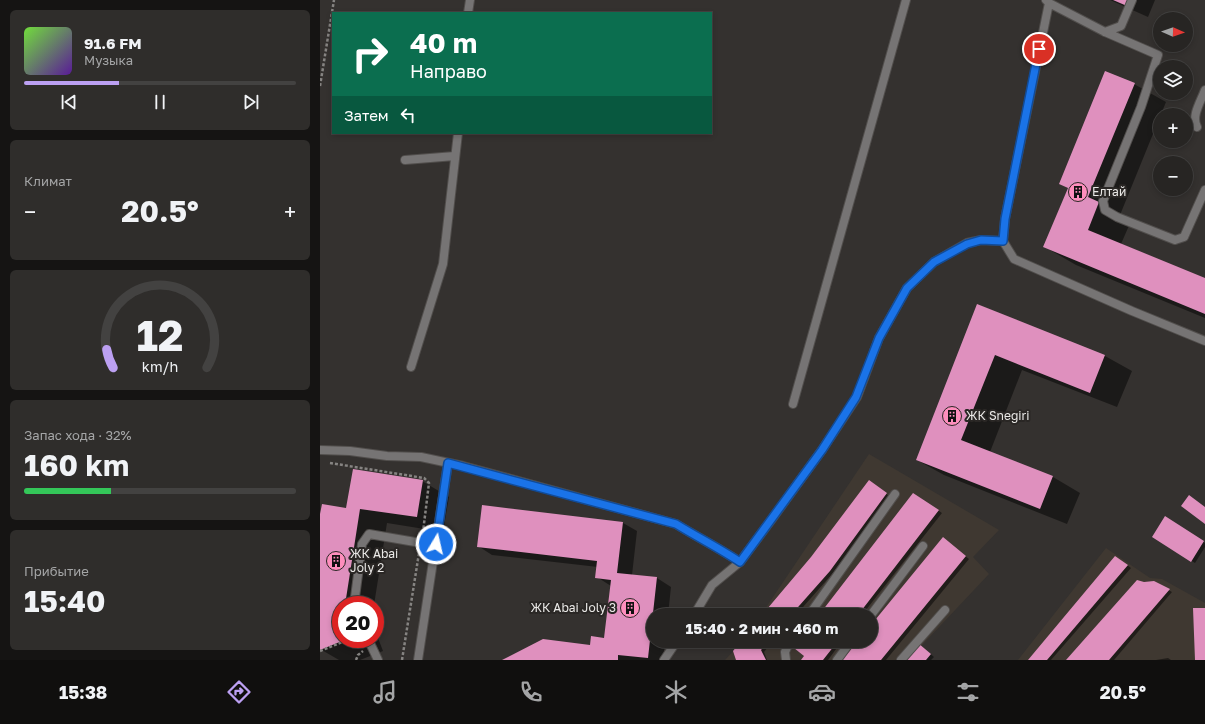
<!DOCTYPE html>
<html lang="ru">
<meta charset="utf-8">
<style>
body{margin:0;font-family:"Golos Text",sans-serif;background:#2f2d2b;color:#f1f3f6;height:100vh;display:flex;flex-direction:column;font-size:15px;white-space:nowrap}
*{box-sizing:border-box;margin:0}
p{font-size:13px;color:#a4a5a6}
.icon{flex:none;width:22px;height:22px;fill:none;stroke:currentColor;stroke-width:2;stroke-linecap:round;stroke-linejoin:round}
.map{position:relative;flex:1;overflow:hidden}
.sheet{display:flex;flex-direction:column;gap:10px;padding:10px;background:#151413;width:320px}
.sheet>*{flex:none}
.top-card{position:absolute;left:12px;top:12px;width:380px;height:122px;border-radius:0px;box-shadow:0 2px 6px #0003,0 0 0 1px #434241;background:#0b6e4f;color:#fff;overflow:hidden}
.needle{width:26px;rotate:92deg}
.buttons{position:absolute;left:833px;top:12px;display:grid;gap:8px}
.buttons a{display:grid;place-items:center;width:40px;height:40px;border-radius:50%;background:#272523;box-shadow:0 2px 6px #0003,0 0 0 1px #434241;font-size:20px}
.speed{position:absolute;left:12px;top:596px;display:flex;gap:8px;font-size:20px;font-weight:700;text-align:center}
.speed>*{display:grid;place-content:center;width:52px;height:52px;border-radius:50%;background:#272523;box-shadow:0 2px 6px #0003,0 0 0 1px #434241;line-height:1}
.speed .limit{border:6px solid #d22;background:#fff;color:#111}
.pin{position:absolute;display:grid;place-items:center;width:34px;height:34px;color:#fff;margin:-17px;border:2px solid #fff;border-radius:50%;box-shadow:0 1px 4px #0007}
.me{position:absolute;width:44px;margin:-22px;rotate:9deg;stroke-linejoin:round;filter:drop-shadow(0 0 3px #0008)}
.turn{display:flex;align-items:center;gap:14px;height:84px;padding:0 12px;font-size:18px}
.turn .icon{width:52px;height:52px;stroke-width:2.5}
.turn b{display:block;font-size:28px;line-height:34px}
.then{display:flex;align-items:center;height:38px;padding:0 12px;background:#0003;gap:8px;font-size:15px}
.big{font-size:30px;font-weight:700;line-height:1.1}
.sheet .tile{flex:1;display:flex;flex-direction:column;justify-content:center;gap:6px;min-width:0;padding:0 14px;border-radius:6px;background:#2f2d2b}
.sheet .dial{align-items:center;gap:0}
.dial svg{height:104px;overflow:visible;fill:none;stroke:#434241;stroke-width:7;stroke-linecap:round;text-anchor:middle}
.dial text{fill:#f1f3f6;stroke:none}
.song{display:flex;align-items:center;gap:12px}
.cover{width:48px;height:48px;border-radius:6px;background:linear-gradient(135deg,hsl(100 70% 55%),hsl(270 70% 35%))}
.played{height:4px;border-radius:2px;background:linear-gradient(90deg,#bca0f2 35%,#434241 35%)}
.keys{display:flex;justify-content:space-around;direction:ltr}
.heat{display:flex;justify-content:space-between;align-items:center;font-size:22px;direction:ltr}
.charge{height:6px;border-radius:3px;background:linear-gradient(90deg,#34c759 32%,#434241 0)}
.trip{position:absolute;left:326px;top:608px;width:232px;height:40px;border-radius:20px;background:#272523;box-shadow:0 2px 6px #0003,0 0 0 1px #434241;font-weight:700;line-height:40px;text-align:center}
.tab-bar{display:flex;height:64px;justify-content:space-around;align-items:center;background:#100f0e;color:#a4a5a6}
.tab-bar .icon{width:28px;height:28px}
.tab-bar .current{color:#bca0f2}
.tab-bar b{font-size:18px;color:#f1f3f6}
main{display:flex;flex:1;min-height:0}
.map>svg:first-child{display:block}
</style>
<main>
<section class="sheet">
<div class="tile">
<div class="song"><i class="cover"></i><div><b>91.6 FM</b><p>Музыка</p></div></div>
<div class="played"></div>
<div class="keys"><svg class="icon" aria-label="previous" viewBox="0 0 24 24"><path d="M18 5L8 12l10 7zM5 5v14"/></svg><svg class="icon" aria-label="pause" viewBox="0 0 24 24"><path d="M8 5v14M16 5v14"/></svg><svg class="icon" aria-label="next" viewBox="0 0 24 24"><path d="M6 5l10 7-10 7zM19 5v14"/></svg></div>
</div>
<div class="tile"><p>Климат</p>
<div class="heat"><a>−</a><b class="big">20.5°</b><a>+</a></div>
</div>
<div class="tile dial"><svg viewBox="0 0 100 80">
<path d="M14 69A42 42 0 1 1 86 69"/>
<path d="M14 69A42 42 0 0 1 9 55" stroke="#bca0f2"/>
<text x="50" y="56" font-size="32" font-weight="700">12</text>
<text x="50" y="72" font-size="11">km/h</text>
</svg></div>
<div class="tile"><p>Запас хода · 32%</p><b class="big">160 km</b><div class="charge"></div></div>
<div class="tile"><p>Прибытие</p><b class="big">15:40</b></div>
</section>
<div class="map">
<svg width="885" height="660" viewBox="0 0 885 660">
<rect width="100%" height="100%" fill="#34312f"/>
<!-- built -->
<path fill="#3f3831" d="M549 454 679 530 653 557 669 574 588 660H405L423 641H551V615H441Z
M786 548 830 578 842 579 885 603V660H698Z"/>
<!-- shadow -->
<path fill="#0007" d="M790 0H835L828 17Z
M814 84 846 102 800 215 811 221 801 244 885 279V318L756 265 725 247 748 188 740 184Z
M658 305 785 356 812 371 797 407 702 370 670 452 733 477 760 493 747 524 624 475 597 460Z
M102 481 129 497 123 532 67 523 54 605H21V639H55V630L63 651 40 660H19L0 649V520Z
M552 483 569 496 513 573 476 615H444Z
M597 496 622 513 542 615H501Z
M845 518 885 543V547L875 563 833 536Z
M303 523 317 531 312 575 337 578 351 587 348 615H333V641H345L343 660H185L271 646 285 639 291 586 277 577 278 567 172 555 158 546Z
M626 541 649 559 566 660H523L539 641H551V626Z
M799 559 811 568 731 660H710Z
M833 582 852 592 794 660H748L824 583Z
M422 641H453L444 652 447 660H417Z
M481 641H522L508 660H482L485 656Z
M599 644 614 657 611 660H585Z
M848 658 851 660H836Z"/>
<!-- building -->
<path fill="#df90be" d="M793 0H810L807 6Z
M785 71 815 83 768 197 779 202 768 230 885 278V314L723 247 748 188 739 184Z
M657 304 785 355 770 393 675 355 641 440 733 476 720 509 596 460Z
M33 469 103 480 97 517 40 509 25 605H21V639H27L0 650V514L2 504 26 508Z
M549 480 567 493 510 571 471 615H442L491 557Z
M593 493 619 510 538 615H499Z
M869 495 885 507V524L861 506Z
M162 505 303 522 297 573 337 577 328 658 298 655V660H182L223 639 270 645 271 636 284 638 291 580 275 578 277 561 157 547Z
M845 516 884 541 871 562 832 537Z
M623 537 646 556 561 660H522L538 641H551V625Z
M795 556 808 565 727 660H708Z
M817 580 824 582 834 581 850 589 789 660H746Z
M873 608H885V660H875Z
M421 641H449L441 650 446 660H416L413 651Z
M479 641H518L503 660H481L484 656 474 648Z
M598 643 611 654 606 660H583Z"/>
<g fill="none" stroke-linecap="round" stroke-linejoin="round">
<defs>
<path id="service" d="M726 0 729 3 685 219 683 241 694 259 812 311 885 341
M729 3 785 32 838 55 821 107 783 201 785 210 797 217 855 240 864 237 885 190
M148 13 150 0
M785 32 801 26 812 0
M877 127C871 116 881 101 885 90
M85 160 135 156
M91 367 123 264 138 133
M473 404 586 0
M0 450 30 451 67 456 101 457 143 466 356 524C377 537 399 548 420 562
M34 605 42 544 49 534 101 543 116 544
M374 615 392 585 420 562 452 519 502 450 537 397 559 338 587 288 614 262 647 243 661 240 683 241
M489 615 575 494
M551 615 603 546
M48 639 58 660
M98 660 128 463
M344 660 357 641
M466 660 465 652 470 641
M517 660 531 641
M581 660 625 610"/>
</defs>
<!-- service casing -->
<use href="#service" stroke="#514e4c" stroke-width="10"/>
<!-- path -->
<path stroke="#868482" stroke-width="2.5" stroke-dasharray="3 2" stroke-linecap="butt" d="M0 86 14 0
M10 463 104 478 109 483 103 532
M0 651 30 639
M36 660 38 655 43 651
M82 660 99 553"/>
<!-- service -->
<use href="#service" stroke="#767474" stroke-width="8"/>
</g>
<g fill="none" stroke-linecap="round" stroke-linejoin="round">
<defs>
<path id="route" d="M116 544 128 463 356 524C377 537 399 548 420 562L502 450 536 397 559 338 587 288 614 262 647 244 661 240 683 241 685 219 719 49"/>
</defs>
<!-- route casing -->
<use href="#route" stroke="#114b97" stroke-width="10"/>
<!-- route -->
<use href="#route" stroke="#1a73e8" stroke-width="7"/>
</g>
<!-- icons -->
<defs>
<symbol id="building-disc" viewBox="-11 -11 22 22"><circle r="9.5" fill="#fe8ebd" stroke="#2a2725"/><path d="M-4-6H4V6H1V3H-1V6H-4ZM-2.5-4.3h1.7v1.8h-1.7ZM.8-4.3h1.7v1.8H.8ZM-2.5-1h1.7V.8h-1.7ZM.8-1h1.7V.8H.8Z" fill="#111"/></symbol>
</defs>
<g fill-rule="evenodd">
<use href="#building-disc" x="747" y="181" width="22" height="22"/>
<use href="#building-disc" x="621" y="405" width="22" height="22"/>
<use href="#building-disc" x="5" y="550" width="22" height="22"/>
<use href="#building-disc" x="299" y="597" width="22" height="22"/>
</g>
<g text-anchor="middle" stroke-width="4" stroke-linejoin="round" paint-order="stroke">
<!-- poi labels -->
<g font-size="12" fill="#e9e8e6" stroke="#2a2725" text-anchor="start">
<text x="772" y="196">Елтай</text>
<text x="646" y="420">ЖК Snegiri</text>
<text x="30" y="558">ЖК Abai<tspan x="30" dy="14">Joly 2</tspan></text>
<text x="296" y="612" text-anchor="end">ЖК Abai Joly 3</text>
</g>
</g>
</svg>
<div class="buttons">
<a><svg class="needle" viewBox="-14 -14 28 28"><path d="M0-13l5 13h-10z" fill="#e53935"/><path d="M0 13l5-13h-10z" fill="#a4a5a6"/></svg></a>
<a><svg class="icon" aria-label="layers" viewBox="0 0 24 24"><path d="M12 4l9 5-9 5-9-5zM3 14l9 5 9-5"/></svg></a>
<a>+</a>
<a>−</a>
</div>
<div class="speed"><div class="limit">20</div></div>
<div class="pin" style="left:719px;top:49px;background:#d93025"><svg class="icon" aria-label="arrive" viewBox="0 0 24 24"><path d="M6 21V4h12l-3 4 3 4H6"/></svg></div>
<svg class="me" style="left:116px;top:544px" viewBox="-20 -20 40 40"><circle r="17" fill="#1a73e8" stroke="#fff" stroke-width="3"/><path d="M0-11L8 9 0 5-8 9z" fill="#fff"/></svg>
<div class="trip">15:40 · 2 мин · 460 m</div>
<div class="top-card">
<div class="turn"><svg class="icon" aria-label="right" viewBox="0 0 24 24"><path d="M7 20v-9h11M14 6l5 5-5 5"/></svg><div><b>40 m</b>Направо</div></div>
<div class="then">Затем<svg class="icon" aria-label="left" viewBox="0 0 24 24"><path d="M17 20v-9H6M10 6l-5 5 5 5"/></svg></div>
</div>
</div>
</main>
<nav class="tab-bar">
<b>15:38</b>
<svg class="icon current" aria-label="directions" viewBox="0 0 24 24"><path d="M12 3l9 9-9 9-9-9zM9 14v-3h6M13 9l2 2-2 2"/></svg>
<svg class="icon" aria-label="music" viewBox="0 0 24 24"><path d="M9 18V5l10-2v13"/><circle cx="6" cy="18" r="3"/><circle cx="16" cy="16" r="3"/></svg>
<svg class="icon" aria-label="phone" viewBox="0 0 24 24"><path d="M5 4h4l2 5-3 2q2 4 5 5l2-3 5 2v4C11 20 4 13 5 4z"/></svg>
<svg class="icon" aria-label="climate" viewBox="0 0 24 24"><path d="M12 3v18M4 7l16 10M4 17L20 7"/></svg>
<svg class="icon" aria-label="car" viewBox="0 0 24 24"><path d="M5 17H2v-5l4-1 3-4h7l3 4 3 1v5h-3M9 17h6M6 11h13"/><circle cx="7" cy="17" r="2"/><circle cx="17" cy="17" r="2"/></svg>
<svg class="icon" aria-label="filters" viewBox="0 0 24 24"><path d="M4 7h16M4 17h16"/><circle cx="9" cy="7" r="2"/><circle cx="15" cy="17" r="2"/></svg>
<b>20.5°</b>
</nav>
